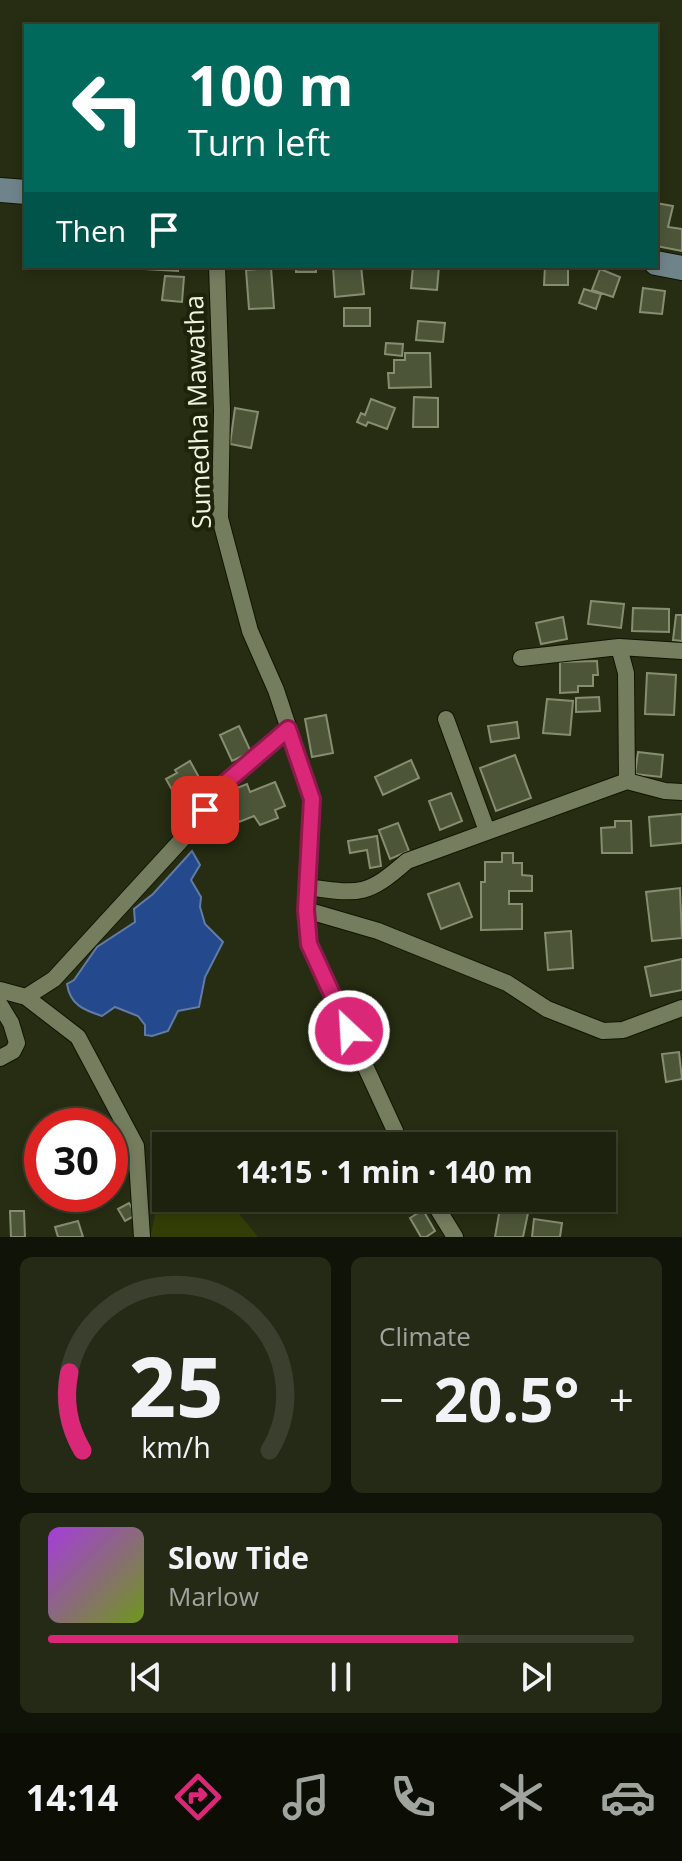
<!DOCTYPE html>
<meta charset="utf-8">
<style>
body{margin:0;font-family:"Open Sans",sans-serif;background:#252a17;color:#f1f3f6;height:100vh;display:flex;flex-direction:column;font-size:30px;white-space:nowrap}
*{box-sizing:border-box;margin:0}
p{font-size:26px;color:#a0a49e}
.icon{flex:none;width:44px;height:44px;fill:none;stroke:currentColor;stroke-width:2;stroke-linecap:round;stroke-linejoin:round}
.map{position:relative;height:1237px;overflow:hidden}
.drawer{display:flex;flex-direction:column;gap:20px;padding:20px;background:#101308;flex:1}
.drawer>*{flex:none}
.guide{position:absolute;left:24px;top:24px;width:634px;height:244px;border-radius:0px;box-shadow:0 4px 12px #0003,0 0 0 2px #3b3f2e;background:#00695c;color:#fff;overflow:hidden}
.speed{position:absolute;left:24px;top:1108px;display:flex;gap:16px;font-size:40px;font-weight:700;text-align:center}
.speed>*{display:grid;place-content:center;width:104px;height:104px;border-radius:50%;background:#1d220e;box-shadow:0 4px 12px #0003,0 0 0 2px #3b3f2e;line-height:1}
.speed .limit{border:12px solid #d22;background:#fff;color:#111}
.pin{position:absolute;display:grid;place-items:center;width:68px;height:68px;color:#fff;margin:-34px;border-radius:16px;box-shadow:0 4px 12px #0006}
.me{position:absolute;width:88px;margin:-44px;rotate:335deg;stroke-linejoin:round;filter:drop-shadow(0 0 6px #0008)}
.turn{display:flex;align-items:center;gap:28px;height:168px;padding:0 32px;font-size:36px}
.turn .icon{width:104px;height:104px;stroke-width:2.5}
.turn b{display:block;font-size:56px;line-height:68px}
.then{display:flex;align-items:center;height:76px;padding:0 32px;background:#0003;gap:16px;font-size:30px}
.big{font-size:60px;font-weight:700;line-height:1.1}
.drawer .widget{flex:1;display:flex;flex-direction:column;justify-content:center;gap:12px;min-width:0;padding:0 28px;border-radius:12px;background:#252a17}
.drawer .dial{align-items:center;gap:0}
.dial svg{height:208px;overflow:visible;fill:none;stroke:#3b3f2e;stroke-width:7;stroke-linecap:round;text-anchor:middle}
.dial text{fill:#f1f3f6;stroke:none}
.song{display:flex;align-items:center;gap:24px}
.cover{width:96px;height:96px;border-radius:12px;background:linear-gradient(135deg,hsl(280 70% 55%),hsl(80 70% 35%))}
.played{height:8px;border-radius:4px;background:linear-gradient(90deg,#db2777 70%,#3b3f2e 70%)}
.keys{display:flex;justify-content:space-around;direction:ltr}
.heat{display:flex;justify-content:space-between;align-items:center;font-size:44px;direction:ltr}
.drawer .tiles{flex:1;display:grid;gap:20px;grid-template-columns:1fr 1fr}
.widget:last-child{grid-column:span 2}
.trip{position:absolute;left:152px;top:1132px;width:464px;height:80px;border-radius:0px;background:#1d220e;box-shadow:0 4px 12px #0003,0 0 0 2px #3b3f2e;font-weight:700;line-height:80px;text-align:center}
.tabs{display:flex;height:128px;justify-content:space-around;align-items:center;background:#0c0e06;color:#a0a49e}
.tabs .icon{width:56px;height:56px}
.tabs .current{color:#db2777}
.tabs b{font-size:36px;color:#f1f3f6}
.map>svg:first-child{display:block}
</style>
<div class="map">
<svg width="682" height="1237" viewBox="0 0 682 1237">
<rect width="100%" height="100%" fill="#272d12"/>
<!-- green -->
<path fill="#333e06" d="M166 1170V1198H226L258 1237H150Z"/>
<!-- water -->
<path fill="#24498c" stroke="#617ca6" stroke-width="2" d="M192 851 200 865 191 880 201 897 200 907 205 924 223 942 205 977 199 1007 178 1011 168 1031 152 1036 145 1035V1025L138 1016 115 1007 102 1016C84 1010 70 1005 67 984L74 980 97 947 135 922 134 909 153 894Z"/>
<!-- building -->
<path fill="#4d5539" stroke="#868e70" stroke-width="2" d="M656 203 673 206 668 227 682 229V251L656 246Z
M145 266H178V271L145 269Z
M296 266H327L316 267V272H296Z
M333 266H361L364 294 335 297Z
M413 266H439L437 290 411 288Z
M545 266H568V285H544Z
M271 268 274 308 249 309 246 270Z
M600 269 620 277 613 297 592 290Z
M165 276 184 277 182 302 162 300Z
M643 288 665 291 662 314 640 312Z
M584 289 601 294 596 309 579 303Z
M344 308H370V326H344Z
M418 321 445 323 443 342 416 340Z
M386 343 403 344 402 356 385 354Z
M405 353H430L431 387 389 388 388 373H394V360H405Z
M414 397 438 398V427H413Z
M371 399 395 408 387 429 368 422 366 426 357 422 361 413 365 415Z
M235 408 258 412 251 448 230 444Z
M591 601 624 604 621 628 588 624Z
M633 608 669 609V632L632 631Z
M676 615H682V641L673 640Z
M563 617 567 639 541 644 536 623Z
M597 661 598 675H593V686H578V692L560 693V662Z
M647 673 676 675 674 715 645 714Z
M599 697 600 711 576 712V698Z
M547 699 573 701 570 735 543 733Z
M326 715 333 753 312 757 305 719Z
M517 722 519 738 491 742 488 726Z
M239 726 251 752 232 761 220 735Z
M638 752 663 755 661 777 635 774Z
M515 755 531 798 496 811 480 768Z
M411 760 419 778 383 795 375 777Z
M190 761 201 781 176 797 166 779 177 773 175 770Z
M275 782 285 806 275 810 278 818 260 825 254 816 239 822 227 792 247 784 250 792Z
M451 793 462 821 440 830 429 801Z
M682 814V843L651 846 649 817Z
M615 821H631L632 853H602L601 828 615 827Z
M398 823 409 851 390 859 379 830Z
M377 836 381 866 370 868 367 850 350 853 348 841Z
M502 853H513V863H522V875L532 876V891H509V904H522V929L481 930V882H485V862H502Z
M459 883 472 917 441 929 428 894Z
M680 888 682 938 652 941 646 892Z
M571 931 573 968 548 970 545 933Z
M682 959V990L651 996 645 967Z
M679 1052 682 1079 666 1082 662 1054Z
M129 1203 136 1215 125 1221 118 1209Z
M500 1208 528 1213 523 1237H495Z
M423 1210 435 1231 426 1237H421L410 1218Z
M10 1211H24L25 1237H11Z
M534 1219 562 1223 560 1237H532Z
M78 1221 83 1237H58L55 1227Z"/>
<g fill="none" stroke-linecap="round" stroke-linejoin="round">
<defs>
<path id="street" d="M217 266 222 410 220 518 250 631 276 690 312 799 306 910 309 944 402 1146
M619 647 626 673 627 781
M521 658 619 647 682 651
M446 719 487 831
M307 887C359 894 366 897 407 861L627 781 665 791 682 792
M306 910 378 931 507 983 547 1009 603 1031 623 1030 682 1008
M0 990 26 997 78 1037 136 1146 142 1237
M26 997 54 979 186 835 224 784 288 729
M0 1005 11 1023 17 1043 13 1051 0 1058
M431 1198 455 1237"/>
<path id="secondary" d="M0 190 26 192
M656 263 682 268"/>
</defs>
<!-- street casing -->
<use href="#street" stroke="#101500" stroke-width="18"/>
<!-- secondary casing -->
<use href="#secondary" stroke="#101500" stroke-width="26"/>
<!-- street -->
<use href="#street" stroke="#757d5f" stroke-width="16"/>
<!-- secondary -->
<use href="#secondary" stroke="#6f848a" stroke-width="24"/>
</g>
<g fill="none" stroke-linecap="round" stroke-linejoin="round">
<defs>
<path id="route" d="M205 810 224 784 288 729 312 799 306 910 309 944 349 1031"/>
</defs>
<!-- route casing -->
<use href="#route" stroke="#8e194d" stroke-width="20"/>
<!-- route -->
<use href="#route" stroke="#db2777" stroke-width="14"/>
</g>
<g text-anchor="middle" stroke-width="8" stroke-linejoin="round" paint-order="stroke">
<!-- street labels -->
<g font-size="26" fill="#eef3e2" stroke="#1d2308">
<text transform="translate(198 412) rotate(-92)" y="9">Sumedha Mawatha</text>
</g>
</g>
</svg>
<div class="speed"><div class="limit">30</div></div>
<div class="pin" style="left:205px;top:810px;background:#d93025"><svg class="icon" aria-label="arrive" viewBox="0 0 24 24"><path d="M6 21V4h12l-3 4 3 4H6"/></svg></div>
<svg class="me" style="left:349px;top:1031px" viewBox="-20 -20 40 40"><circle r="17" fill="#db2777" stroke="#fff" stroke-width="3"/><path d="M0-11L8 9 0 5-8 9z" fill="#fff"/></svg>
<div class="trip">14:15 · 1 min · 140 m</div>
<div class="guide">
<div class="turn"><svg class="icon" aria-label="left" viewBox="0 0 24 24"><path d="M17 20v-9H6M10 6l-5 5 5 5"/></svg><div><b>100 m</b>Turn left</div></div>
<div class="then">Then<svg class="icon" aria-label="arrive" viewBox="0 0 24 24"><path d="M6 21V4h12l-3 4 3 4H6"/></svg></div>
</div>
</div>
<section class="drawer">
<div class="tiles">
<div class="widget dial"><svg viewBox="0 0 100 80">
<path d="M14 69A42 42 0 1 1 86 69"/>
<path d="M14 69A42 42 0 0 1 9 39" stroke="#db2777"/>
<text x="50" y="56" font-size="32" font-weight="700">25</text>
<text x="50" y="72" font-size="11">km/h</text>
</svg></div>
<div class="widget"><p>Climate</p>
<div class="heat"><a>−</a><b class="big">20.5°</b><a>+</a></div>
</div>
<div class="widget">
<div class="song"><i class="cover"></i><div><b>Slow Tide</b><p>Marlow</p></div></div>
<div class="played"></div>
<div class="keys"><svg class="icon" aria-label="previous" viewBox="0 0 24 24"><path d="M18 5L8 12l10 7zM5 5v14"/></svg><svg class="icon" aria-label="pause" viewBox="0 0 24 24"><path d="M8 5v14M16 5v14"/></svg><svg class="icon" aria-label="next" viewBox="0 0 24 24"><path d="M6 5l10 7-10 7zM19 5v14"/></svg></div>
</div>
</div>
</section>
<nav class="tabs">
<b>14:14</b>
<svg class="icon current" aria-label="directions" viewBox="0 0 24 24"><path d="M12 3l9 9-9 9-9-9zM9 14v-3h6M13 9l2 2-2 2"/></svg>
<svg class="icon" aria-label="music" viewBox="0 0 24 24"><path d="M9 18V5l10-2v13"/><circle cx="6" cy="18" r="3"/><circle cx="16" cy="16" r="3"/></svg>
<svg class="icon" aria-label="phone" viewBox="0 0 24 24"><path d="M5 4h4l2 5-3 2q2 4 5 5l2-3 5 2v4C11 20 4 13 5 4z"/></svg>
<svg class="icon" aria-label="climate" viewBox="0 0 24 24"><path d="M12 3v18M4 7l16 10M4 17L20 7"/></svg>
<svg class="icon" aria-label="car" viewBox="0 0 24 24"><path d="M5 17H2v-5l4-1 3-4h7l3 4 3 1v5h-3M9 17h6M6 11h13"/><circle cx="7" cy="17" r="2"/><circle cx="17" cy="17" r="2"/></svg>
</nav>
